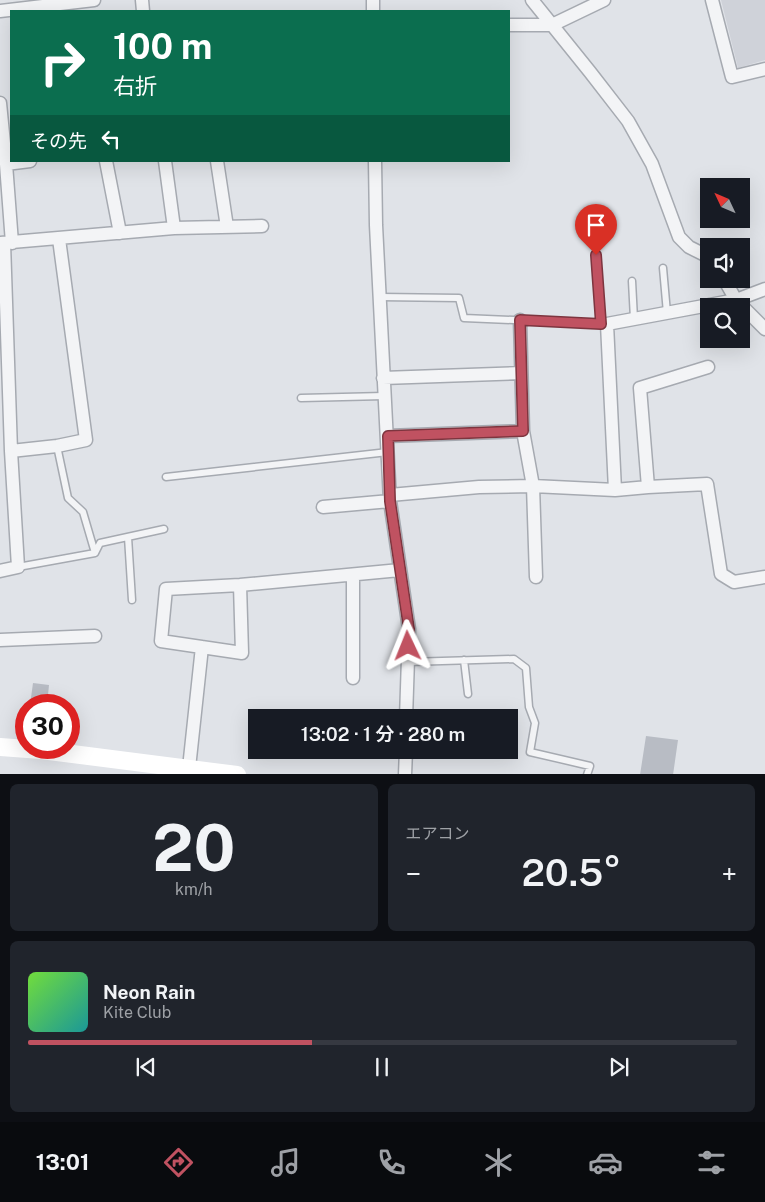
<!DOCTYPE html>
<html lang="ja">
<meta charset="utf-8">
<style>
body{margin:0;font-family:"Public Sans","Noto Sans JP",sans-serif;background:#20242c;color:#f1f3f6;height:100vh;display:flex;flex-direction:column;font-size:19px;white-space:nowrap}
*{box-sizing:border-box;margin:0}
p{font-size:16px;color:#9ea1a6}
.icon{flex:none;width:28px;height:28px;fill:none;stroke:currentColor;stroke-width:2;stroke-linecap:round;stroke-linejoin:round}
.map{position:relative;height:774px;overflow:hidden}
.drawer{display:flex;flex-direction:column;gap:10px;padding:10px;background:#0d0f14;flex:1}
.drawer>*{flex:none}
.hud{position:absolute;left:10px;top:10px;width:500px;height:152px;border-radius:0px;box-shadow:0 5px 20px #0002;background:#0b6e4f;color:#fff;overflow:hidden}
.needle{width:32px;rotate:314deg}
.controls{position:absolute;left:700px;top:178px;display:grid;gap:10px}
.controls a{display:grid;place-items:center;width:50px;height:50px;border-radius:0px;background:#171b24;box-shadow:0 5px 20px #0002;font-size:25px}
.speed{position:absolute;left:15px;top:694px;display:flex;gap:10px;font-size:25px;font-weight:700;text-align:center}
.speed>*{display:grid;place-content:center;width:65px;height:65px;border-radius:50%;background:#171b24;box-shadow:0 5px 20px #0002;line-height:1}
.speed .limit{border:8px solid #d22;background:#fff;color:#111}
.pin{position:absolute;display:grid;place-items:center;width:42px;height:42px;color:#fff;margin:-51px -21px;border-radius:50% 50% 50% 0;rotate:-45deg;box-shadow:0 0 5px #0007}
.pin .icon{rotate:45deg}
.me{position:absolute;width:55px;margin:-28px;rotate:358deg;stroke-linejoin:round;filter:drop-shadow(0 0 4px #0008)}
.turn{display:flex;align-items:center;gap:18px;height:105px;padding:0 20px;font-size:22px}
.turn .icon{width:65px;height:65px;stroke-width:2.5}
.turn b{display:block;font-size:35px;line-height:42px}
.then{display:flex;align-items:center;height:48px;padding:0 20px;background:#0003;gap:10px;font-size:19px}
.big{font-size:38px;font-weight:600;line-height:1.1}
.drawer .widget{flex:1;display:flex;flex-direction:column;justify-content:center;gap:8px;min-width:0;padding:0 18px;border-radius:8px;background:#20242c}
.drawer .dial{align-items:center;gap:0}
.dial b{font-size:65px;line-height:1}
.song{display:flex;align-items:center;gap:15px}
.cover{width:60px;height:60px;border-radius:8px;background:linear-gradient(135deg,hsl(100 70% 55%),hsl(180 70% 35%))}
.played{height:5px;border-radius:2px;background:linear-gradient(90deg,#c05261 40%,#363941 40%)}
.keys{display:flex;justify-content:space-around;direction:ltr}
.heat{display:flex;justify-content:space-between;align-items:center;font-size:28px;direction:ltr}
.drawer .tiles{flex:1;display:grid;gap:10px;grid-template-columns:1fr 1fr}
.widget:last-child{grid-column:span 2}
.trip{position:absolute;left:248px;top:709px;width:270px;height:50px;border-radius:0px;background:#171b24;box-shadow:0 5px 20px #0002;font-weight:600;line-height:50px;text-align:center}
.menu{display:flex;height:80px;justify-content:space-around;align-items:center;background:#090b0e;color:#9ea1a6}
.menu .icon{width:35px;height:35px}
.menu .selected{color:#c05261}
.menu b{font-size:22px;color:#f1f3f6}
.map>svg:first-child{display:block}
</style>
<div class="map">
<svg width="765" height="775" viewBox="0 0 765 775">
<rect width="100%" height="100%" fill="#e0e3e8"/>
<!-- built -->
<path fill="#cfd2d9" d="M721 0H765V60L738 68Z"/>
<!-- building -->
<path fill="#b8bcc4" d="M33 683 49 685 47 705H30Z
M646 736 678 740 673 775H640Z"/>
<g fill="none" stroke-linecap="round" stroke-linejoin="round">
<defs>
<path id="lane" d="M596 255 601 324
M663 268 667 313
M632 281 634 319
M380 297 459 298 464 318 607 324
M301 398 384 396
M57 446 68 498 83 512 95 553
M166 477 388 452
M128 537 132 600
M18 567 95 553 100 543 164 529
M464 660 468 694
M408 662 514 659 526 668 529 707 535 723 530 752 590 766 587 775"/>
<path id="street" d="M142 0 143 11
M532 0 590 72 628 121 652 164 679 237 689 247 705 255 709 258
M712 0 732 77 765 69
M0 11 94 0
M373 11V0
M509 25H552L604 0
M0 103 6 164 12 243
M106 161 120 233
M165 161 174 228
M217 161 227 227
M375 161 376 225 390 501 409 629 406 718
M6 164 30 161
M0 243 174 228 262 226
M724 279 736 300 765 329
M520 320 523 431 533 486 536 577
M383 378 521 373
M387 436 523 431
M11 451 57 446 86 440 59 239
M648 487 640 388 708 367
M615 490 607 324 736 300 765 289
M390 495 479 487 533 486 615 490 648 487 707 484 721 574 734 582 765 577
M323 507 390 501
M0 571 18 567 11 451 4 243
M353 575V678
M240 585 242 653 161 641 166 589 240 585 400 570
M0 640 95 636
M189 768 202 647
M405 775 406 750"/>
</defs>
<!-- lane casing -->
<use href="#lane" stroke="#a6aab1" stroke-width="9"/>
<!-- street casing -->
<use href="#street" stroke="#a6aab1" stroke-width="15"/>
<!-- lane -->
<use href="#lane" stroke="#f3f4f6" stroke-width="6"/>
<!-- street -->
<use href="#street" stroke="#f3f4f6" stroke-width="12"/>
<!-- secondary -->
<path stroke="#fff" stroke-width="18" d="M0 747 41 750 237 775"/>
</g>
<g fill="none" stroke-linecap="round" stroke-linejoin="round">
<defs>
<path id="route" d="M408 646 409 629 390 501 388 436 523 431 520 320 601 324 596 255"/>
</defs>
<!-- route casing -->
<use href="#route" stroke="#7d353f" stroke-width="12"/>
<!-- route -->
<use href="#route" stroke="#c05261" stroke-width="9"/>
</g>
</svg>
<div class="controls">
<a><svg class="needle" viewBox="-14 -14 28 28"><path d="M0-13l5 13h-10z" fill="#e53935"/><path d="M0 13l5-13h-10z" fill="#9ea1a6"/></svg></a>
<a><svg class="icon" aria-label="sound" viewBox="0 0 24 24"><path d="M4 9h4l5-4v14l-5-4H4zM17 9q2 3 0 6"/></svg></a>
<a><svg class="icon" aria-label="search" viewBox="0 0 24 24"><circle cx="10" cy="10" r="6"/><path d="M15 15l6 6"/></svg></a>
</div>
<div class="speed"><div class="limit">30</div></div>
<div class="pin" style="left:596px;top:255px;background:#d93025"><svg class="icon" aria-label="arrive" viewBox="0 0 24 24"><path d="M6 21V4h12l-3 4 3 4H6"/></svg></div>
<svg class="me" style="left:408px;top:646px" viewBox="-20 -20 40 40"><path d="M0-17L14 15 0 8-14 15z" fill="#c05261" stroke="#fff" stroke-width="4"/></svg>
<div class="trip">13:02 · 1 分 · 280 m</div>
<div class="hud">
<div class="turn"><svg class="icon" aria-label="right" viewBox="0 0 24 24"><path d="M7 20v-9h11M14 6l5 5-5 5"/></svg><div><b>100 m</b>右折</div></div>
<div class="then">その先<svg class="icon" aria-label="left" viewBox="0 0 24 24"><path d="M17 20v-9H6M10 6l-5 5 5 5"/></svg></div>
</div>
</div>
<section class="drawer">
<div class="tiles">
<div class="widget dial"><b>20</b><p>km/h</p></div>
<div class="widget"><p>エアコン</p>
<div class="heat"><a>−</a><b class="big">20.5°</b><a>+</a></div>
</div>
<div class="widget">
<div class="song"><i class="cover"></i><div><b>Neon Rain</b><p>Kite Club</p></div></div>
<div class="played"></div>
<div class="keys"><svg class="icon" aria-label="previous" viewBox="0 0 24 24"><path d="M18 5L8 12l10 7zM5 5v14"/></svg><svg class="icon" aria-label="pause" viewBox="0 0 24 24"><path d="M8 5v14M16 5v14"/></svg><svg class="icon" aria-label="next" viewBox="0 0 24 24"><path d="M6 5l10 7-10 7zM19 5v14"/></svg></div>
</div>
</div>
</section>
<nav class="menu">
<b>13:01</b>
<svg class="icon selected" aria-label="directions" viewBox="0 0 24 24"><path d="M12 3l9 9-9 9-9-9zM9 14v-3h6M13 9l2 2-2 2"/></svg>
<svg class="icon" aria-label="music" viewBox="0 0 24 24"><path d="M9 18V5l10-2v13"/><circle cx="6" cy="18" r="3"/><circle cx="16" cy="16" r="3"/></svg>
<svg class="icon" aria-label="phone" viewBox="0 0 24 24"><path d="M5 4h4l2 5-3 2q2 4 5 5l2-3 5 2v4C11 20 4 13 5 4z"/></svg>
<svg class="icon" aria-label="climate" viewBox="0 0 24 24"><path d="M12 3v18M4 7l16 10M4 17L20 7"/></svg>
<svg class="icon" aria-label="car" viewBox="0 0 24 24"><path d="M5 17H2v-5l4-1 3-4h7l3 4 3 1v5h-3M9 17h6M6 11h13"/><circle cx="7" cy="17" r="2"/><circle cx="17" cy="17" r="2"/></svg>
<svg class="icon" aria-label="filters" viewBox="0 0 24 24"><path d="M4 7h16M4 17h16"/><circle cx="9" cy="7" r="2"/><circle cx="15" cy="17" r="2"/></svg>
</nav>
